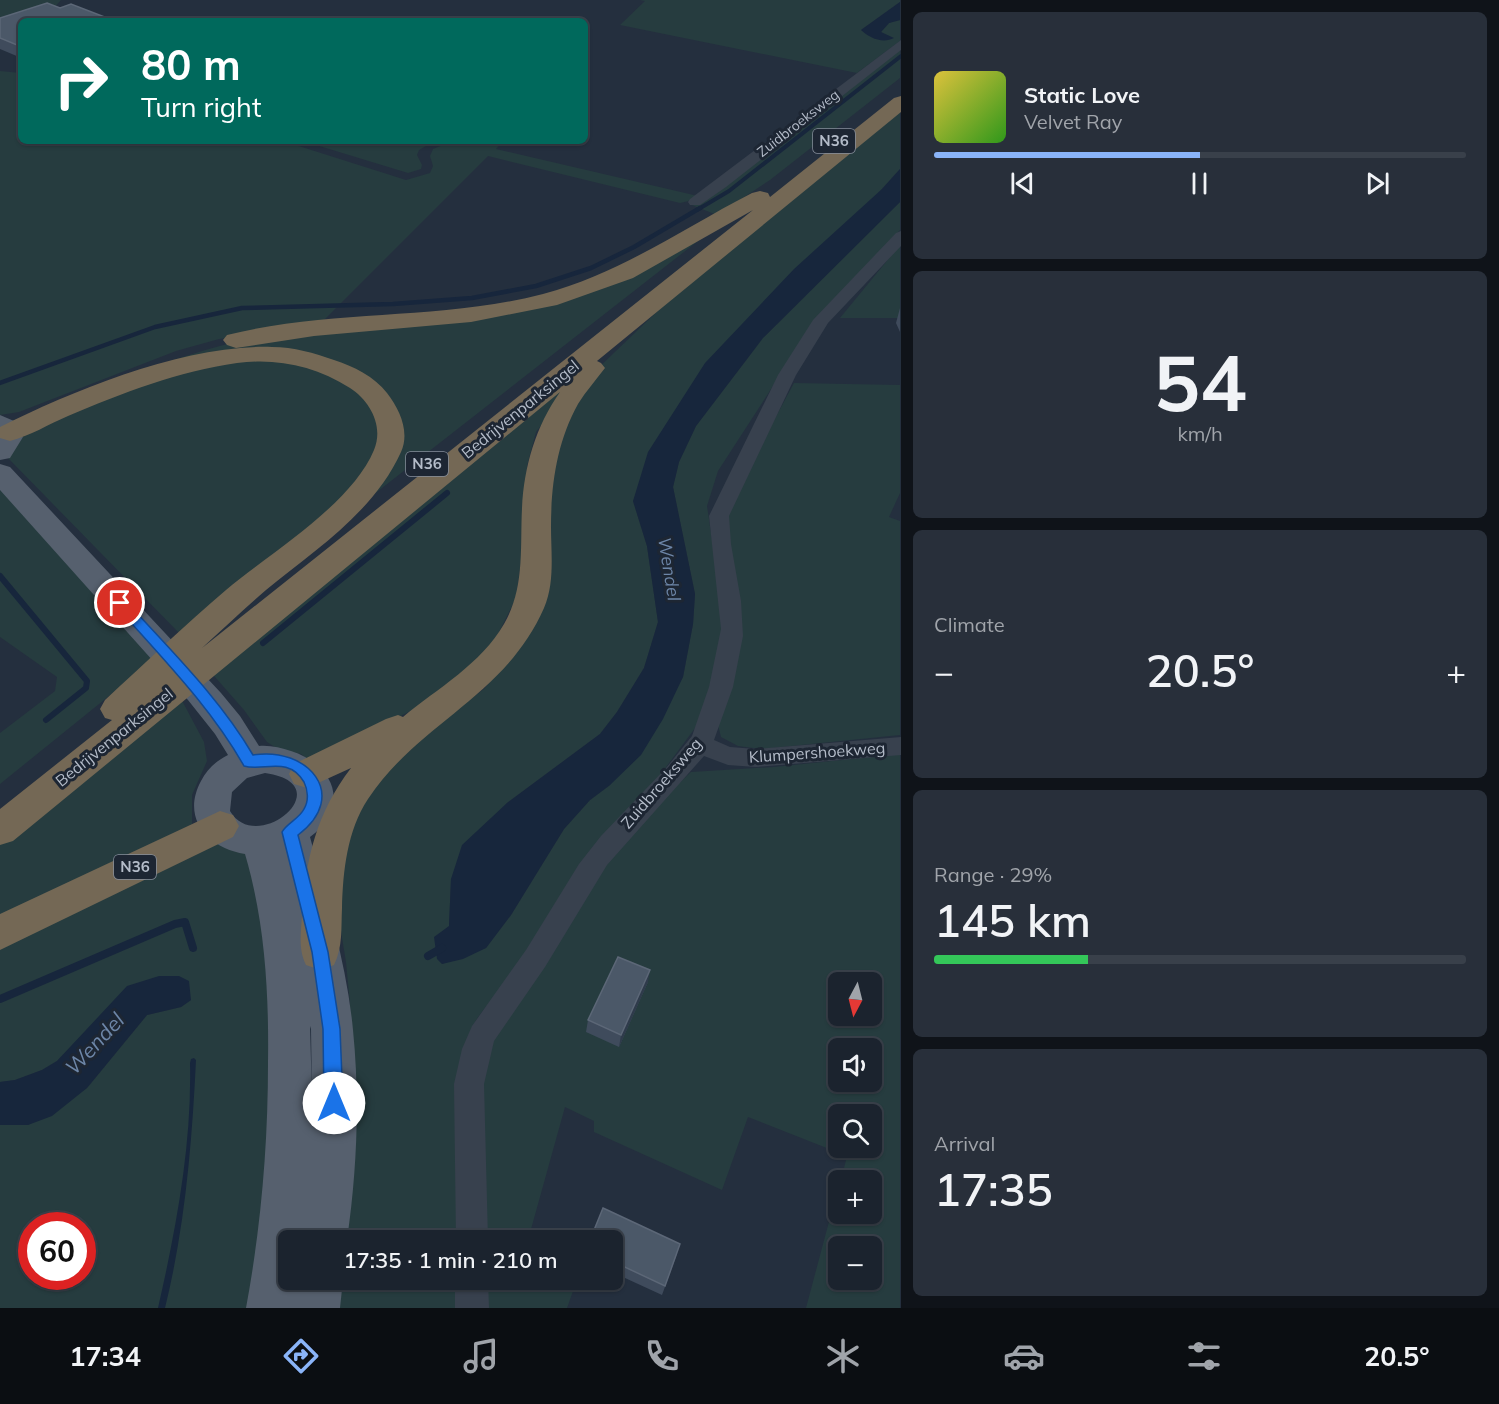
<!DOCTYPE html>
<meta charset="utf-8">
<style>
body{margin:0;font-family:Mulish,sans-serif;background:#282f3a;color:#f1f3f6;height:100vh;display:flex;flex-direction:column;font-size:22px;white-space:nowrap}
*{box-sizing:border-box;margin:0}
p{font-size:20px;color:#a0a4aa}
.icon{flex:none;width:33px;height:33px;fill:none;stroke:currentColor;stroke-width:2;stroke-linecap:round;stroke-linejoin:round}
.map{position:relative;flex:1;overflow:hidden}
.sheet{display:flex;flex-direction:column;gap:12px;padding:12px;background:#0f1319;width:598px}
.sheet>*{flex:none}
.hud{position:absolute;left:18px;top:18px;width:570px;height:126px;border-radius:9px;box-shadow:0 2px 4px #0004,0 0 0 2px #39404a;background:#00695c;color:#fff;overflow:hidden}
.needle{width:39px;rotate:187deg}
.tools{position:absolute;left:828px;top:972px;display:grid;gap:12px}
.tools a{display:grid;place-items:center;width:54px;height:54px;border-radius:9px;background:#1b232e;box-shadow:0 2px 4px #0004,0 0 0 2px #39404a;font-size:30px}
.speed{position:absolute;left:18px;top:1212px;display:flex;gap:12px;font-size:30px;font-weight:700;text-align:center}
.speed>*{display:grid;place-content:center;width:78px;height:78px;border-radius:50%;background:#1b232e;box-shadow:0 2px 4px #0004,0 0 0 2px #39404a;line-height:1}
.speed .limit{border:9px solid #d22;background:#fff;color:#111}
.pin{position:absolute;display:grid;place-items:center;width:51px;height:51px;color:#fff;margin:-26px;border:3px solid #fff;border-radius:50%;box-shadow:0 2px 6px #0007}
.me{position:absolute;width:66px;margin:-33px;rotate:0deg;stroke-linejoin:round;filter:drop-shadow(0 0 4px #0008)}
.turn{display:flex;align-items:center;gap:21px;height:126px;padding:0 24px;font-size:27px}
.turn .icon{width:78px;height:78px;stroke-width:2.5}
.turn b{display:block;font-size:42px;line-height:51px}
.big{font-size:45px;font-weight:600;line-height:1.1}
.sheet .widget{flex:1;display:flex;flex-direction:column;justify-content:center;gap:9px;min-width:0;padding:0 21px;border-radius:9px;background:#282f3a}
.sheet .dial{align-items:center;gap:0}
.dial b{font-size:78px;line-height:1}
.song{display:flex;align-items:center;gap:18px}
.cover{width:72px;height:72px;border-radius:9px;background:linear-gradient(135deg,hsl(50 70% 55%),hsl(110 70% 35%))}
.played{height:6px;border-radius:3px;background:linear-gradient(90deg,#8ab4f8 50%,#39404a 50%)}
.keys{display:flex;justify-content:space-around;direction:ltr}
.heat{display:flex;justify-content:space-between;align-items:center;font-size:33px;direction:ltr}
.charge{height:9px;border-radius:4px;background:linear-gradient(90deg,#34c759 29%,#39404a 0)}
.trip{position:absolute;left:278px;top:1230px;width:345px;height:60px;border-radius:9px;background:#1b232e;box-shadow:0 2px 4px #0004,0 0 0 2px #39404a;font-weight:600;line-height:60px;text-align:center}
.dock{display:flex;height:96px;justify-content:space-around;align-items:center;background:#0b0e12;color:#a0a4aa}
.dock .icon{width:42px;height:42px}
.dock .selected{color:#8ab4f8}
.dock b{font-size:27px;color:#f1f3f6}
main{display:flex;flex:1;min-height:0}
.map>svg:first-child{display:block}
</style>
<main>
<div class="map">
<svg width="901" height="1308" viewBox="0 0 901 1308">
<rect width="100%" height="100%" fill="#242f3e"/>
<!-- green -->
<path fill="#263c3f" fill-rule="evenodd" d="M0 0H61L54 8 0 24Z
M640 0H900V2L861 30 884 34 881 32 889 23 900 20V41L857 73 620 25 645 1Z
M900 47V78L770 180 717 215 692 205Z
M0 71 21 73V141H283L406 180 430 173 433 166 430 156 433 149 453 141H503L496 149 698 196 693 200 680 203 488 156 318 326 219 339 176 351 19 412 0 415Z
M900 110V169L882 189 633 501 647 546 658 622 644 668 617 712 600 734 507 803 451 879 449 926 442 964 486 948 511 915 564 829 590 800 610 785 683 677 693 624 695 594 673 487 679 462 696 426 763 338 900 202V230L817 318 718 471 707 506 725 626 701 720 502 988C490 1002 473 1019 468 1038 453 1094 462 1181 463 1240H346L350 1004 346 962 333 883 353 804 444 718 484 689 516 650 556 434 593 373 665 304Z
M303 141H435L419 150 417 155 422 165 421 169 408 173Z
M721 223 327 531 390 461 366 380 243 351 15 425 12 421C91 390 168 357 252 338L540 304Z
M900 245V318H840Z
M594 356 536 432 527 466 522 555 516 598 495 640 464 677 426 703 311 762 301 754 278 749 267 742 244 710 208 669Z
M239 358 308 363 369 397 384 432 366 474 331 510 180 634 7 457 22 432 164 374Z
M794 383 900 385V493L889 517 900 521V735L761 749 738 746 721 737 718 725 722 709 724 513Z
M0 490 16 502 156 658 0 784V733L55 691 57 677 0 637Z
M178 693 204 742 207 761 192 795V824L0 920V841Z
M900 754V1308H806L838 1188V1214H872V1180H841L847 1156 748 1117 722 1190 594 1132V1121L565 1107 528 1240H503L485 1227 480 1095 487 1044 611 856 672 790 691 772 774 767ZM838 982H872V1016H838ZM838 1048H872V1082H838ZM838 1114H872V1148H838ZM838 1246H872V1280H838Z
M200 840 230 842 250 852 280 948 260 1308H0V1125H28L87 1088 147 1015 181 1007 191 1000 80 1037 57 1061 42 1070 15 1080 0 1082V940ZM32 1226H82V1276H32Z
M341 1280H462L461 1308H336Z
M482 1280H577L567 1308H482Z"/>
<!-- water -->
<path fill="#17263c" d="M900 2V20L889 23 881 32 894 38C883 44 869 38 861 30Z
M900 169V202L763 338 696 426 679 462 673 487 695 594 693 624 683 677 663 719 641 755 610 785 590 800 564 829 511 915 486 948 463 959 442 964 437 959 434 937 449 926 451 879 462 845 507 803 600 734 617 712 644 668 658 622 647 546 633 501 648 452 705 363 794 269 882 189Z
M159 976H179L189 981 191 1000 181 1007 147 1015 87 1088 52 1116 28 1125H0V1082L15 1080 42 1070 57 1061 127 986Z
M194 1058 196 1060C192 1143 185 1227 165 1308H158C176 1229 192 1145 190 1063L191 1059Z"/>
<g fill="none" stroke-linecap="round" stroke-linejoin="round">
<!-- stream-far3 -->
<path stroke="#17263c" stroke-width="4" d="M697 210 729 191 901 56"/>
<!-- stream-far2 -->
<path stroke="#17263c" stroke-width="4.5" d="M0 383 155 327 242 308 393 304 472 298 536 286 591 268 634 247 700 208"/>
<!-- stream-far1 -->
<path stroke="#17263c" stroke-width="6" d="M0 576 87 681 86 688 46 720
M263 643 447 493"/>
<!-- stream -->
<path stroke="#17263c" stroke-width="8" d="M428 956 442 948
M0 999 175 924 185 922 193 948"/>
<!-- street -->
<path fill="#38414e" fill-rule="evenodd" d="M901 40V50L726 187 700 205H690L688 202 690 199Z
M901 231V246L828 323 796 375 729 516 731 544 741 601 743 636 733 687 714 740 730 747 756 749 901 737V755L756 767 728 765 704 756 607 865 545 967 494 1041 484 1084 488 1240H456L454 1084 462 1049 472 1026 526 950 579 864 601 836 666 768 692 736 709 687 721 629 709 516 778 375 813 320 896 233Z
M455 1280H488L489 1308H455Z"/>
<!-- primary -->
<path fill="#56606e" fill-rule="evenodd" d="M0 415 14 421 23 437 10 458 0 460Z
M0 464 10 467 221 693 240 716 259 746C270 745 281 748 291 751 335 765 351 807 310 837 327 901 347 965 353 1030 360 1100 357 1171 347 1240H288V1280H343L340 1308H246C261 1227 268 1145 268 1063 269 993 265 922 245 854 207 848 181 818 201 781 207 769 216 761 228 755L215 734 188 700 0 490ZM265 773C343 784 257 857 230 811L232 792 247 778ZM310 1026 311 1029 312 1097Z"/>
<!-- highway -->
<path fill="#746855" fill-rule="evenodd" d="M901 96V112L597 361 601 363 605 368C596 380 586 391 578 404 557 442 551 484 551 527 551 553 555 583 544 608 505 697 419 722 368 799 347 831 343 871 342 908 341 928 343 947 334 965L320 970 306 965C298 949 301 933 302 915 305 860 317 812 351 768L307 788 294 784 289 774 294 764 386 719 398 715 403 717C438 688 481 664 504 624 525 588 520 548 522 508 524 466 536 426 560 392L13 841 0 845V809L112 720 105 718 100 709 105 700C145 663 185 625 226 590 271 552 351 505 374 450 384 426 370 401 350 388 315 366 278 358 237 363 179 371 122 393 68 416 49 424 30 436 10 441L0 438V427C76 389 187 344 272 347 294 347 314 353 334 360 353 366 375 377 387 393 400 410 410 432 401 452 374 512 315 550 266 590 244 609 223 629 202 648L753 210 633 278 557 305 471 322 314 336 236 348 227 345 223 340 227 335C331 309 440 321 543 294 621 273 682 229 752 193L760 191 768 193 770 197 894 98Z
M220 811 233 815 239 826 233 837 0 950V914Z"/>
</g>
<!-- wall -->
<path fill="#3f4b5c" d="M47 3 19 57 0 49V18Z
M900 308V332L896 323Z
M648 982 619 1047 586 1032 588 1020Z
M612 1240 677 1254 662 1295 612 1272Z"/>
<!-- shaded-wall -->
<path fill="#2f3b4b" d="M102 16 103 21H88Z
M21 44V56L19 57 17 45Z
M650 970 648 982 619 1047 621 1035Z"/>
<!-- building -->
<path fill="#4b5868" stroke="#5c6777" stroke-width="1.5" d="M47 3 60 8 71 4 102 16 88 21H21V44L17 45 0 38V18Z
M618 957 650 970 621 1035 588 1020Z
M603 1208 680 1244 665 1286 612 1261V1240H590Z"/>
<!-- route -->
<path fill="#1a73e8" stroke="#114b97" stroke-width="1.5" d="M120 598 125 600C170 650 219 697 253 755 307 746 351 795 298 835L328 952 340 1029 343 1103 340 1109 334 1111 327 1109 324 1103 323 1029 312 952 282 832C287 823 299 819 304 809 309 801 308 790 304 782 288 755 263 772 244 766 210 706 161 657 116 606L114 603 116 600Z"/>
<g text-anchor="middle" stroke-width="6" stroke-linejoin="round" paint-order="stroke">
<!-- far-street labels -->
<g font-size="14" fill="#b4bcc9" stroke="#1d2633">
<text transform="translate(798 123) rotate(-38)" y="5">Zuidbroeksweg</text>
</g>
<!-- shield labels -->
<g fill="#1d2633" stroke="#878f9c" stroke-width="1.5">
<rect x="813" y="129" width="42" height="24" rx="4.5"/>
<rect x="406" y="452" width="42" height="24" rx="4.5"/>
<rect x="114" y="855" width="42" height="24" rx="4.5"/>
</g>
<g font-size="15" font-weight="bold" fill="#b4bcc9">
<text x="834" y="146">N36</text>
<text x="427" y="469">N36</text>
<text x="135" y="872">N36</text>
</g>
<!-- street labels -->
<g font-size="16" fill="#b4bcc9" stroke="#1d2633">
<text transform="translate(520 409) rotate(-39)" y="6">Bedrijvenparksingel</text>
<text transform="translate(114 737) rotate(-39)" y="6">Bedrijvenparksingel</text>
<text transform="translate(817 752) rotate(-4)" y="6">Klumpershoekweg</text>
<text transform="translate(661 783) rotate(-49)" y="6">Zuidbroeksweg</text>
</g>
<!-- water labels -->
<g font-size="18" font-style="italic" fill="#6d86a8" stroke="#1d2633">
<text transform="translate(669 569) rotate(81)" y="6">Wendel</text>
</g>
<!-- near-water labels -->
<g font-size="21" font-style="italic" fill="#6d86a8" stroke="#1d2633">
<text transform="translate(95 1044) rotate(-47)" y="7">Wendel</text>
</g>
</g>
</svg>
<div class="tools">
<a><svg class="needle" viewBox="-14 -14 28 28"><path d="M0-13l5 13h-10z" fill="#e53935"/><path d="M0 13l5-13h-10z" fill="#a0a4aa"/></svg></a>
<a><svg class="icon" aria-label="sound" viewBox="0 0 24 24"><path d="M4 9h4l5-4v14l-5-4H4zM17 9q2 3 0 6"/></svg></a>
<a><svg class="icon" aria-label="search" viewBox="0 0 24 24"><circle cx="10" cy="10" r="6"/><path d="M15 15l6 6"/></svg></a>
<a>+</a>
<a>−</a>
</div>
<div class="speed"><div class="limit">60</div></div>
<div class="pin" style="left:120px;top:603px;background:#d93025"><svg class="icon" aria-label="arrive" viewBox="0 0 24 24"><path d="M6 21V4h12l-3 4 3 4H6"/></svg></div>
<svg class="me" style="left:334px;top:1103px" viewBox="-20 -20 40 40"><circle r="19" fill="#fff"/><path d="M0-13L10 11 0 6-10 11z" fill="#1a73e8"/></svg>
<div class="trip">17:35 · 1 min · 210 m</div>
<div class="hud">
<div class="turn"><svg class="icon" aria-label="right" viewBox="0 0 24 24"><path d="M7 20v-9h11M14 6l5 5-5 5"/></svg><div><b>80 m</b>Turn right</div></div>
</div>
</div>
<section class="sheet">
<div class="widget">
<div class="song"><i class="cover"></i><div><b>Static Love</b><p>Velvet Ray</p></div></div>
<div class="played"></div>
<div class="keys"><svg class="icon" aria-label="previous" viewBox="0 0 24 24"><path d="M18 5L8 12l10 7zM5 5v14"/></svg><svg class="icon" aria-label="pause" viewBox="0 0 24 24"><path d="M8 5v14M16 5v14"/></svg><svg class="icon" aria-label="next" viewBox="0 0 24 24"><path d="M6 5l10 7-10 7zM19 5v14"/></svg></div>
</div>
<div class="widget dial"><b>54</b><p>km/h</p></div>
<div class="widget"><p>Climate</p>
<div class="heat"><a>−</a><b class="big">20.5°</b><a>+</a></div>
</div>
<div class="widget"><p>Range · 29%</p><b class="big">145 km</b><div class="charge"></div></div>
<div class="widget"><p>Arrival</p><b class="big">17:35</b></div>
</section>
</main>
<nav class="dock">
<b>17:34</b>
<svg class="icon selected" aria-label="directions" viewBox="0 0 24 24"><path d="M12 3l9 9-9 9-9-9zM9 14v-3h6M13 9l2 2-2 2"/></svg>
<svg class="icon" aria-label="music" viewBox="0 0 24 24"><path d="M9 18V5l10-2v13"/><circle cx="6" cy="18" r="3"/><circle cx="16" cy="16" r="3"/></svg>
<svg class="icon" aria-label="phone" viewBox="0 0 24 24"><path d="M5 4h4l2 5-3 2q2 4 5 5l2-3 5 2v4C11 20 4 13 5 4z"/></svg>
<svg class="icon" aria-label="climate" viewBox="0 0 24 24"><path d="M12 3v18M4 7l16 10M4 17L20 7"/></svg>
<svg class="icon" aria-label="car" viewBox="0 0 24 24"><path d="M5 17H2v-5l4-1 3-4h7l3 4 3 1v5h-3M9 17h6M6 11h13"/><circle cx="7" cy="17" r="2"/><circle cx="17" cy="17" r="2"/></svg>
<svg class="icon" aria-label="filters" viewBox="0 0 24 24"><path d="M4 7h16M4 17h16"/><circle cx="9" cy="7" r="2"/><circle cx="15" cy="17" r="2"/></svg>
<b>20.5°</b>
</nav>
